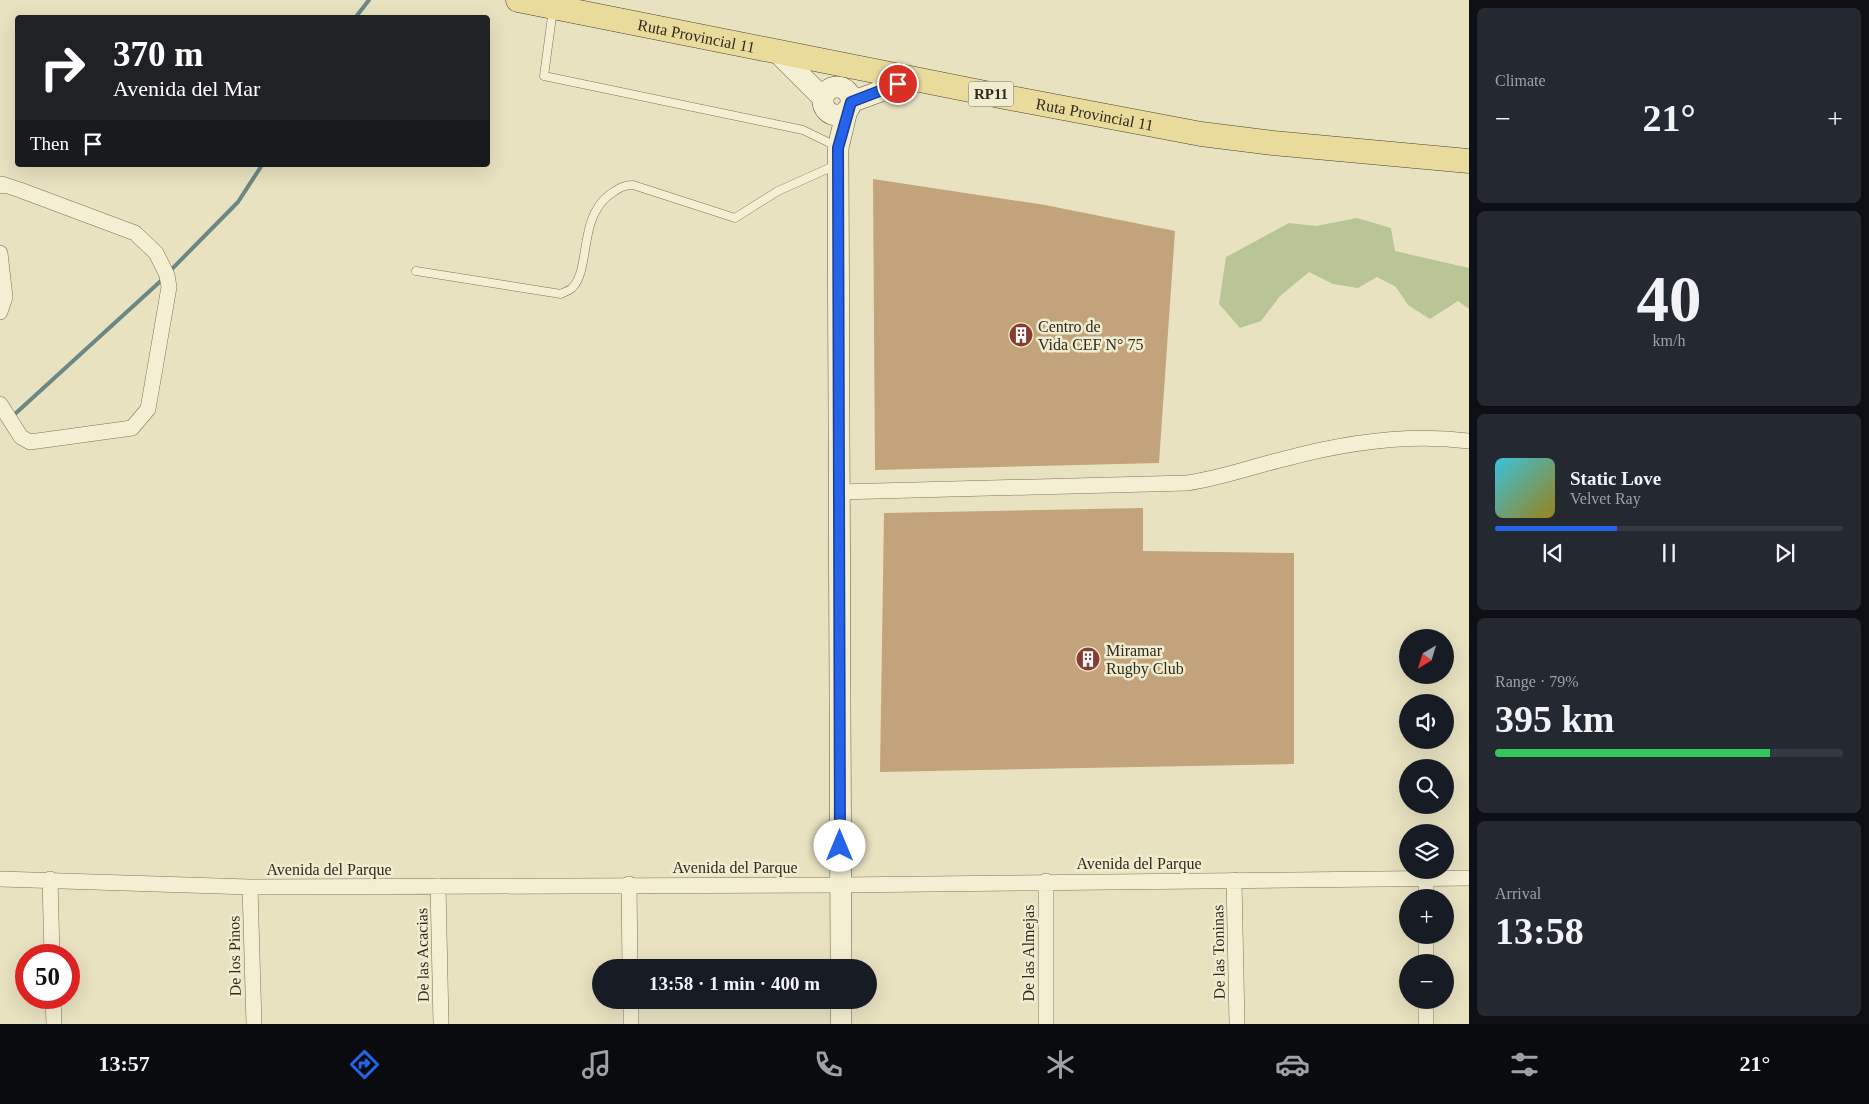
<!DOCTYPE html>
<meta charset="utf-8">
<style>
body{margin:0;font-family:Georgia,serif;background:#242831;color:#f1f3f6;height:100vh;display:flex;flex-direction:column;font-size:19px;white-space:nowrap}
*{box-sizing:border-box;margin:0}
p{font-size:16px;color:#9ea1a6}
.icon{flex:none;width:28px;height:28px;fill:none;stroke:currentColor;stroke-width:2;stroke-linecap:round;stroke-linejoin:round}
.map{position:relative;flex:1;overflow:hidden}
.sheet{display:flex;flex-direction:column;gap:8px;padding:8px;background:#0d0f14;width:400px}
.sheet>*{flex:none}
.top-card{position:absolute;left:15px;top:15px;width:475px;height:152px;border-radius:5px;box-shadow:0 5px 20px #0002;background:#202124;color:#fff;overflow:hidden}
.needle{width:32px;rotate:218deg}
.buttons{position:absolute;left:1399px;top:629px;display:grid;gap:10px}
.buttons a{display:grid;place-items:center;width:55px;height:55px;border-radius:50%;background:#171b24;box-shadow:0 5px 20px #0002;font-size:25px}
.speed{position:absolute;left:15px;top:944px;display:flex;gap:10px;font-size:25px;font-weight:700;text-align:center}
.speed>*{display:grid;place-content:center;width:65px;height:65px;border-radius:50%;background:#171b24;box-shadow:0 5px 20px #0002;line-height:1}
.speed .limit{border:8px solid #d22;background:#fff;color:#111}
.pin{position:absolute;display:grid;place-items:center;width:42px;height:42px;color:#fff;margin:-21px;border:2px solid #fff;border-radius:50%;box-shadow:0 1px 5px #0007}
.me{position:absolute;width:55px;margin:-28px;rotate:0deg;stroke-linejoin:round;filter:drop-shadow(0 0 4px #0008)}
.turn{display:flex;align-items:center;gap:18px;height:105px;padding:0 15px;font-size:22px}
.turn .icon{width:65px;height:65px;stroke-width:2.5}
.turn b{display:block;font-size:35px;line-height:42px}
.then{display:flex;align-items:center;height:48px;padding:0 15px;background:#0003;gap:10px;font-size:19px}
.big{font-size:38px;font-weight:600;line-height:1.1}
.sheet .card{flex:1;display:flex;flex-direction:column;justify-content:center;gap:8px;min-width:0;padding:0 18px;border-radius:8px;background:#242831}
.sheet .dial{align-items:center;gap:0}
.dial b{font-size:65px;line-height:1}
.song{display:flex;align-items:center;gap:15px}
.cover{width:60px;height:60px;border-radius:8px;background:linear-gradient(135deg,hsl(190 70% 55%),hsl(50 70% 35%))}
.played{height:5px;border-radius:2px;background:linear-gradient(90deg,#2563eb 35%,#363941 35%)}
.keys{display:flex;justify-content:space-around;direction:ltr}
.heat{display:flex;justify-content:space-between;align-items:center;font-size:28px;direction:ltr}
.charge{height:8px;border-radius:4px;background:linear-gradient(90deg,#34c759 79%,#363941 0)}
.trip{position:absolute;left:592px;top:959px;width:285px;height:50px;border-radius:25px;background:#171b24;box-shadow:0 5px 20px #0002;font-weight:600;line-height:50px;text-align:center}
.tab-bar{display:flex;height:80px;justify-content:space-around;align-items:center;background:#090b0e;color:#9ea1a6}
.tab-bar .icon{width:35px;height:35px}
.tab-bar .active{color:#2563eb}
.tab-bar b{font-size:22px;color:#f1f3f6}
main{display:flex;flex:1;min-height:0}
.map>svg:first-child{display:block}
</style>
<main>
<div class="map">
<svg width="1469" height="1024" viewBox="0 0 1469 1024">
<rect width="100%" height="100%" fill="#e8e2c1"/>
<!-- green -->
<path fill="#b9c597" d="M1357 218 1391 228 1395 251 1469 268V309L1458 301 1430 319 1408 305 1396 287 1377 277 1358 288 1333 284 1309 272 1280 296 1261 321 1240 328 1219 304 1226 257 1289 223 1316 226Z"/>
<g fill="none" stroke-linecap="round" stroke-linejoin="round">
<!-- stream -->
<path stroke="#6c8784" stroke-width="4" d="M355 18 369 0
M170 271 238 202 262 165
M16 413 164 278"/>
</g>
<!-- building -->
<path fill="#c2a37b" d="M873 179 1045 205 1175 231 1159 463 875 470Z
M1143 508V551L1294 553V764L880 772 884 513Z"/>
<g fill="none" stroke-linecap="round" stroke-linejoin="round">
<defs>
<path id="service" d="M553 9 544 76 803 130 838 147
M416 271 561 294C564 292 569 291 572 288 591 270 578 219 609 195 618 189 622 185 633 185L735 218 778 191 836 165"/>
<path id="minor" d="M0 186 2 184 20 190 135 233 156 253 167 275 169 287 148 409 132 428 30 442 21 437 0 404
M0 253 5 297 0 312
M839 492 1187 483C1221 478 1251 467 1284 459 1343 443 1407 433 1469 441
M1426 878V898
M0 879 250 887 841 885 1469 878
M50 879 52 955
M1234 880 1237 1024
M1046 881V1024
M629 884 630 968
M438 886 441 1024
M250 887 254 1024
M1426 935V962
M53 998 54 1024
M631 1000V1024
M1426 1000V1024"/>
<path id="secondary" d="M776 51 823 98
M823 101a14 14 0 1 1 28 0a14 14 0 1 1-28 0Z
M851 102 914 79
M841 968 838 148 847 110
M841 1000V1024"/>
<g id="primary">
<path id="s1" d="M518 0 1005 97 1201 134 1273 143 1469 161"/>
</g>
</defs>
<!-- service casing -->
<use href="#service" stroke="#7f735b" stroke-width="9"/>
<!-- minor casing -->
<use href="#minor" stroke="#7f735b" stroke-width="16"/>
<!-- secondary casing -->
<use href="#secondary" stroke="#61553e" stroke-width="22"/>
<!-- primary casing -->
<use href="#primary" stroke="#4d412f" stroke-width="25"/>
<!-- service -->
<use href="#service" stroke="#f4efd3" stroke-width="8"/>
<!-- minor -->
<use href="#minor" stroke="#f4efd3" stroke-width="15"/>
<!-- secondary -->
<use href="#secondary" stroke="#f4efd3" stroke-width="21"/>
<!-- primary -->
<use href="#primary" stroke="#e8db9c" stroke-width="24"/>
</g>
<g fill="none" stroke-linecap="round" stroke-linejoin="round">
<defs>
<path id="route" d="M840 846 838 148 851 102 898 84"/>
</defs>
<!-- route casing -->
<use href="#route" stroke="#184099" stroke-width="12"/>
<!-- route -->
<use href="#route" stroke="#2563eb" stroke-width="9"/>
</g>
<!-- icons -->
<defs>
<symbol id="building-disc" viewBox="-11 -11 22 22"><circle r="9.5" fill="#883d32" stroke="#f0ecd0"/><path d="M-4-6H4V6H1V3H-1V6H-4ZM-2.5-4.3h1.7v1.8h-1.7ZM.8-4.3h1.7v1.8H.8ZM-2.5-1h1.7V.8h-1.7ZM.8-1h1.7V.8H.8Z" fill="#fff"/></symbol>
</defs>
<g fill-rule="evenodd">
<use href="#building-disc" x="1007" y="321" width="28" height="28"/>
<use href="#building-disc" x="1074" y="645" width="28" height="28"/>
</g>
<g text-anchor="middle" stroke-width="5" stroke-linejoin="round" paint-order="stroke">
<!-- shield labels -->
<rect fill="#f0ecd0" stroke="#6a6453" stroke-width="1" x="968.5" y="81.5" width="45" height="25" rx="4"/>
<g font-size="15" font-weight="bold" fill="#31291d">
<text x="991" y="99">RP11</text>
</g>
<!-- street labels -->
<g font-size="16" fill="#31291d" stroke="#f0ecd0">
<text dy="6" stroke="none"><textPath href="#s1" startOffset="182">Ruta Provincial 11</textPath></text>
<text dy="6" stroke="none"><textPath href="#s1" startOffset="588">Ruta Provincial 11</textPath></text>
<text x="1139" y="869">Avenida del Parque</text>
<text x="735" y="873">Avenida del Parque</text>
<text x="329" y="875">Avenida del Parque</text>
<text transform="translate(1218 952) rotate(-91)" y="6">De las Toninas</text>
<text transform="translate(1028 953) rotate(-90)" y="6">De las Almejas</text>
<text transform="translate(422 955) rotate(-91)" y="6">De las Acacias</text>
<text transform="translate(234 956) rotate(-91)" y="6">De los Pinos</text>
</g>
<!-- poi labels -->
<g font-size="16" fill="#31291d" stroke="#f0ecd0" text-anchor="start">
<text x="1038" y="332">Centro de<tspan x="1038" dy="18">Vida CEF N° 75</tspan></text>
<text x="1106" y="656">Miramar<tspan x="1106" dy="18">Rugby Club</tspan></text>
</g>
</g>
</svg>
<div class="buttons">
<a><svg class="needle" viewBox="-14 -14 28 28"><path d="M0-13l5 13h-10z" fill="#e53935"/><path d="M0 13l5-13h-10z" fill="#9ea1a6"/></svg></a>
<a><svg class="icon" aria-label="sound" viewBox="0 0 24 24"><path d="M4 9h4l5-4v14l-5-4H4zM17 9q2 3 0 6"/></svg></a>
<a><svg class="icon" aria-label="search" viewBox="0 0 24 24"><circle cx="10" cy="10" r="6"/><path d="M15 15l6 6"/></svg></a>
<a><svg class="icon" aria-label="layers" viewBox="0 0 24 24"><path d="M12 4l9 5-9 5-9-5zM3 14l9 5 9-5"/></svg></a>
<a>+</a>
<a>−</a>
</div>
<div class="speed"><div class="limit">50</div></div>
<div class="pin" style="left:898px;top:84px;background:#d93025"><svg class="icon" aria-label="arrive" viewBox="0 0 24 24"><path d="M6 21V4h12l-3 4 3 4H6"/></svg></div>
<svg class="me" style="left:840px;top:846px" viewBox="-20 -20 40 40"><circle r="19" fill="#fff"/><path d="M0-13L10 11 0 6-10 11z" fill="#2563eb"/></svg>
<div class="trip">13:58 · 1 min · 400 m</div>
<div class="top-card">
<div class="turn"><svg class="icon" aria-label="right" viewBox="0 0 24 24"><path d="M7 20v-9h11M14 6l5 5-5 5"/></svg><div><b>370 m</b>Avenida del Mar</div></div>
<div class="then">Then<svg class="icon" aria-label="arrive" viewBox="0 0 24 24"><path d="M6 21V4h12l-3 4 3 4H6"/></svg></div>
</div>
</div>
<section class="sheet">
<div class="card"><p>Climate</p>
<div class="heat"><a>−</a><b class="big">21°</b><a>+</a></div>
</div>
<div class="card dial"><b>40</b><p>km/h</p></div>
<div class="card">
<div class="song"><i class="cover"></i><div><b>Static Love</b><p>Velvet Ray</p></div></div>
<div class="played"></div>
<div class="keys"><svg class="icon" aria-label="previous" viewBox="0 0 24 24"><path d="M18 5L8 12l10 7zM5 5v14"/></svg><svg class="icon" aria-label="pause" viewBox="0 0 24 24"><path d="M8 5v14M16 5v14"/></svg><svg class="icon" aria-label="next" viewBox="0 0 24 24"><path d="M6 5l10 7-10 7zM19 5v14"/></svg></div>
</div>
<div class="card"><p>Range · 79%</p><b class="big">395 km</b><div class="charge"></div></div>
<div class="card"><p>Arrival</p><b class="big">13:58</b></div>
</section>
</main>
<nav class="tab-bar">
<b>13:57</b>
<svg class="icon active" aria-label="directions" viewBox="0 0 24 24"><path d="M12 3l9 9-9 9-9-9zM9 14v-3h6M13 9l2 2-2 2"/></svg>
<svg class="icon" aria-label="music" viewBox="0 0 24 24"><path d="M9 18V5l10-2v13"/><circle cx="6" cy="18" r="3"/><circle cx="16" cy="16" r="3"/></svg>
<svg class="icon" aria-label="phone" viewBox="0 0 24 24"><path d="M5 4h4l2 5-3 2q2 4 5 5l2-3 5 2v4C11 20 4 13 5 4z"/></svg>
<svg class="icon" aria-label="climate" viewBox="0 0 24 24"><path d="M12 3v18M4 7l16 10M4 17L20 7"/></svg>
<svg class="icon" aria-label="car" viewBox="0 0 24 24"><path d="M5 17H2v-5l4-1 3-4h7l3 4 3 1v5h-3M9 17h6M6 11h13"/><circle cx="7" cy="17" r="2"/><circle cx="17" cy="17" r="2"/></svg>
<svg class="icon" aria-label="filters" viewBox="0 0 24 24"><path d="M4 7h16M4 17h16"/><circle cx="9" cy="7" r="2"/><circle cx="15" cy="17" r="2"/></svg>
<b>21°</b>
</nav>
